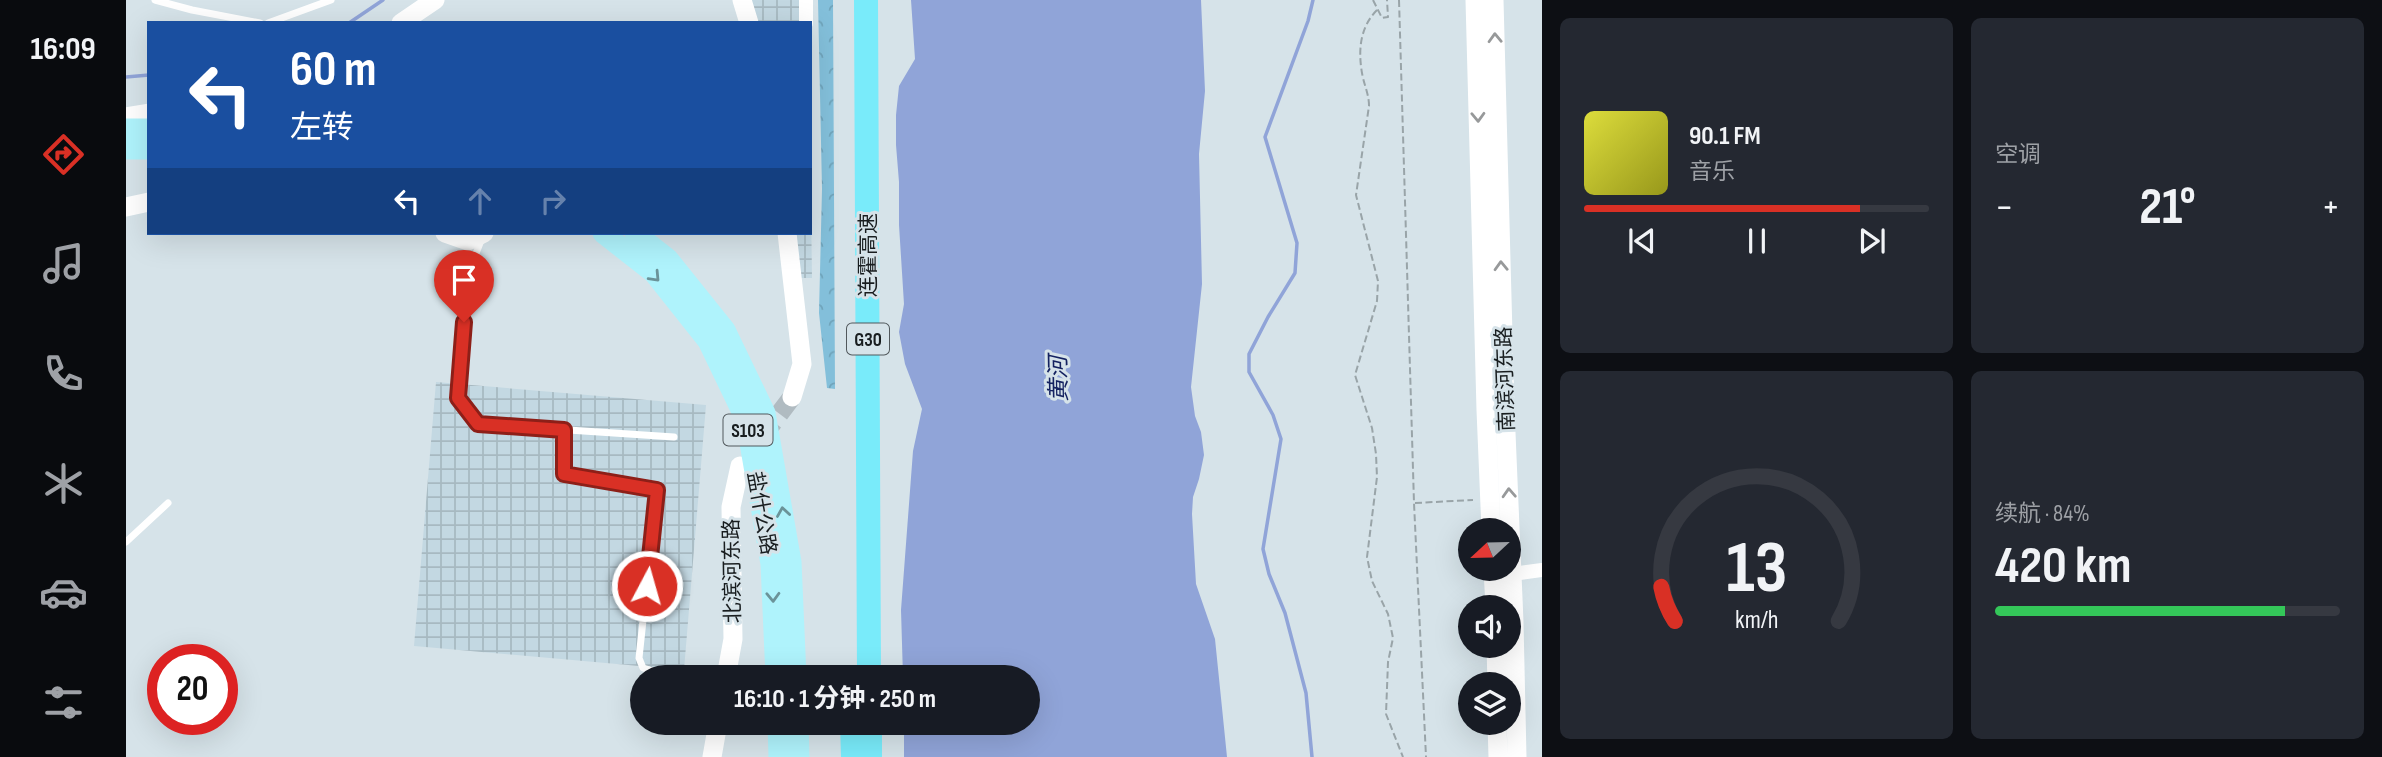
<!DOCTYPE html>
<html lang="zh">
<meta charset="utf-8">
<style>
body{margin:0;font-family:"Sofia Sans Condensed","Noto Sans SC",sans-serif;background:#242831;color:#f1f3f6;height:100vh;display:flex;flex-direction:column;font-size:26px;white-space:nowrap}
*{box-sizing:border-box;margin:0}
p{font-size:23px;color:#9ea1a6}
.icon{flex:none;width:38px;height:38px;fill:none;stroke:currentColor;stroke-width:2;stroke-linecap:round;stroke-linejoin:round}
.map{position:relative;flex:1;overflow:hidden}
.details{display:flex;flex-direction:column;gap:18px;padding:18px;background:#0d0f14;width:840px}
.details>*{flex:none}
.top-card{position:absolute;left:21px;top:21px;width:665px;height:214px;border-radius:0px;box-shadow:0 7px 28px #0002;background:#1a4fa0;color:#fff;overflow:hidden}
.needle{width:46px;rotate:248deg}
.controls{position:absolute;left:1332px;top:518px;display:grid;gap:14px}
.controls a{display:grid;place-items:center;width:63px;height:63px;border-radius:50%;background:#171b24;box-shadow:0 7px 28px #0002;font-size:35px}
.speed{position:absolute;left:21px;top:644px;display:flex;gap:14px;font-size:35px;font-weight:700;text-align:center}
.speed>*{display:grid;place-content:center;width:91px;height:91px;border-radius:50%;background:#171b24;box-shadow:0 7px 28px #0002;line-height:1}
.speed .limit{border:10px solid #d22;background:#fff;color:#111}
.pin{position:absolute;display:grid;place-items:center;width:60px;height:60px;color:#fff;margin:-72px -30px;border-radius:50% 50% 50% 0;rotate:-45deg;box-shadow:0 0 7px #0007}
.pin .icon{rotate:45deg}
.me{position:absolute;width:77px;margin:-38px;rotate:6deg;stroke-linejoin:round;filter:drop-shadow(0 0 5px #0008)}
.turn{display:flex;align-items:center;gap:24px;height:147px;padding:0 28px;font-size:32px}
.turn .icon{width:91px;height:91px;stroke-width:2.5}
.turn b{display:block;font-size:49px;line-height:60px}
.lanes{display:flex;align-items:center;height:66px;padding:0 28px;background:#0003;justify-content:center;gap:35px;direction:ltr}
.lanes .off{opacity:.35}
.big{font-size:52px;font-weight:700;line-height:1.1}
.details .widget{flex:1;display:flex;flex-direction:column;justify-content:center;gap:10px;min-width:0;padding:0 24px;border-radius:10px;background:#242831}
.details .dial{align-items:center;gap:0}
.dial svg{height:182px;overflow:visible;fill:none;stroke:#363941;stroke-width:7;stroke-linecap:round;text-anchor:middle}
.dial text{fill:#f1f3f6;stroke:none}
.song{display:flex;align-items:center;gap:21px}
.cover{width:84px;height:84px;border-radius:10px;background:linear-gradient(135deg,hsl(60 70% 55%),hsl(60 70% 35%))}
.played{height:7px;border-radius:4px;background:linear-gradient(90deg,#d93025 80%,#363941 80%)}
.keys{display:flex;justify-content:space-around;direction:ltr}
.heat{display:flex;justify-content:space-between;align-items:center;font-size:38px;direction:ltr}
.charge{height:10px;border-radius:5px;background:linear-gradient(90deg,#34c759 84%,#363941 0)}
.details .tiles{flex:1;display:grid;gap:18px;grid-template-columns:repeat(2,1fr)}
.trip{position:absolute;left:504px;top:665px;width:410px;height:70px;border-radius:35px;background:#171b24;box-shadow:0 7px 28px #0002;font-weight:700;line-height:70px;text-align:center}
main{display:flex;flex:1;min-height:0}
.dock{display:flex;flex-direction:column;width:126px;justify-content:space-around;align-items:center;background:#090b0e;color:#9ea1a6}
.dock .icon{width:49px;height:49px}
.dock .active{color:#d93025}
.dock b{font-size:32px;color:#f1f3f6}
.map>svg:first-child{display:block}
</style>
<main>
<nav class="dock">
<b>16:09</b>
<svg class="icon active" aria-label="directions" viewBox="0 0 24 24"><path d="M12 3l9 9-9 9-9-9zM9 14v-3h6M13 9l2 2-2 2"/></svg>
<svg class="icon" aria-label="music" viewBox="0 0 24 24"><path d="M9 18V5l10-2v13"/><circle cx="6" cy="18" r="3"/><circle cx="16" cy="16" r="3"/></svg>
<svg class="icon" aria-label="phone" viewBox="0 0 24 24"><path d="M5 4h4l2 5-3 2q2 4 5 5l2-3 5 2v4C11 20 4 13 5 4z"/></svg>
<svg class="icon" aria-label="climate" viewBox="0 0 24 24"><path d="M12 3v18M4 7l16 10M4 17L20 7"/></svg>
<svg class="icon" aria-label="car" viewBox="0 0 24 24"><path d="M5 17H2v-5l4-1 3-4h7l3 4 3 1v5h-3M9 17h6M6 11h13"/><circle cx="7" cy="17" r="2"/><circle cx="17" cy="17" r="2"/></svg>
<svg class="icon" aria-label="filters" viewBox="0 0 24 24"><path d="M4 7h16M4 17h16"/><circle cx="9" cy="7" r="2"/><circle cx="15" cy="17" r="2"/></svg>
</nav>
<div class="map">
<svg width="1416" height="757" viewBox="0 0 1416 757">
<defs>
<pattern id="industrial-grid" width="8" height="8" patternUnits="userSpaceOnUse" patternTransform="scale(1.75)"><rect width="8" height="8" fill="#c3d8e2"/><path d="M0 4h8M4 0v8" fill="none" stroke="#a7b9c1"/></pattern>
<pattern id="forest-crowns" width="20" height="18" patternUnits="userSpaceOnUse" patternTransform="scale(1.75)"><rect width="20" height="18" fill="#83bfda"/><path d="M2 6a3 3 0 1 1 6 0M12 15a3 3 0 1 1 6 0" fill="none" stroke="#70a4bb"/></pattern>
</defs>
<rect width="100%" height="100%" fill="#d6e3e9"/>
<!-- industrial -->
<path fill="url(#industrial-grid)" d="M617 0H682L683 23H623Z
M684 129 686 278H661L656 233H684Z
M310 382 580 405 558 670 288 646Z"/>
<!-- forest -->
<path fill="url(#forest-crowns)" d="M692 0H707L709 389 701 388 693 313 696 189Z"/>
<!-- water -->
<path fill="#90a4d8" d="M785 0H1075L1079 91 1073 154 1076 284 1065 387 1069 416 1075 432 1078 455 1073 479 1067 497 1066 514 1070 584 1089 639 1101 757H778V723H901V677H777L775 610 787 451 796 409 779 364 773 332 778 304 773 225V182L770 145V115L773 86 789 59Z"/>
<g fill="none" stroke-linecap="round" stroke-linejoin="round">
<!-- stream -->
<path stroke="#90a4d8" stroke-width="3.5" d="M223 23 257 0
M0 77 23 75
M1186 757 1180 693 1159 613 1143 574 1137 549 1155 439 1147 415 1123 372V354L1142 317 1169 273 1171 243 1139 137 1182 21 1187 0"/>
<!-- secondary-tunnel -->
<path stroke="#b0bbc1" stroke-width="19" stroke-dasharray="19 10" stroke-linecap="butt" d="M636 437 666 397"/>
<!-- path -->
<path stroke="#99a4a8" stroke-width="2" stroke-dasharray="7 3.5" stroke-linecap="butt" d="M1247 0 1256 18 1262 17 1261 0
M1273 0 1288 503 1300 757
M1251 10C1234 27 1232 50 1236 73 1238 85 1243 94 1243 106L1230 195 1252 281 1251 301 1229 375 1246 428 1250 454 1251 477 1241 557 1246 581 1262 614 1267 638 1262 662 1260 714 1277 757
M1289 503 1347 500"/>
<!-- lane -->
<path stroke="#fff" stroke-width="7" d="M29 0 66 10 134 23
M142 23 205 0
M356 238 343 271 332 398 352 424 548 437
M438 430V474L531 490 513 658 517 668 548 677
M0 542 42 503"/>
<!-- street -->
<path stroke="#fff" stroke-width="14" d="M680 0V23
M1386 574 1416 570"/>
<!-- secondary -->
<path stroke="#fff" stroke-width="19" d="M616 0 623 23
M1349 0 1360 410 1365 530
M1368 0 1379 409 1388 622 1391 757
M275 23 309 0
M0 117 23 113
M0 207 23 202
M319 233 342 241 358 233
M661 233 676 364 666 397
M1367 569 1369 607
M1370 646 1371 684
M600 677 607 639 605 507 614 466
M1371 723 1372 757
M586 757 592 723"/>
<!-- primary -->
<path stroke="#aff3fc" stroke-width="21" d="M0 129H23
M0 149H23
M477 233 528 273 582 341 620 420 645 564 650 677
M509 233 542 259 599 330 639 413 665 562 670 677
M652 723 653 757
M672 723 673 757"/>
<!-- highway -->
<path stroke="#79ebfa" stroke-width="24" d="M740 0 743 677
M726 723 727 757
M744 723V757"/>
</g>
<!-- one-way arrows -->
<defs><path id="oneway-chevron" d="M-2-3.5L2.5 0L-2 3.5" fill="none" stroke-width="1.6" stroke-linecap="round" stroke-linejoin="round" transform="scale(1.75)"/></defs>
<g stroke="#97999a">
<use href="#oneway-chevron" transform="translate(1369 38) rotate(-92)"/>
<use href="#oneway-chevron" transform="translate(1352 117) rotate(88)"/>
<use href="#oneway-chevron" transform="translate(1375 266) rotate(-92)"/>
<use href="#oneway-chevron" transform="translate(1383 493) rotate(-93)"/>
</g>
<g stroke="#6b9399">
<use href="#oneway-chevron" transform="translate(529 277) rotate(47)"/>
<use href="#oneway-chevron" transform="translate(657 512) rotate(-99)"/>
<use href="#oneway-chevron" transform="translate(647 597) rotate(88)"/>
</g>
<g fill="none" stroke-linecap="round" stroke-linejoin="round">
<defs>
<path id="route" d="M338 322 332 398 352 424 438 430V474L531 490 521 586"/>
</defs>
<!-- route casing -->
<use href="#route" stroke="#8d1f18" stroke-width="18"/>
<!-- route -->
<use href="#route" stroke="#d93025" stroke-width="12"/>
</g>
<g text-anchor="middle" stroke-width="6" stroke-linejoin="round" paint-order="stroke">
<!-- shield labels -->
<g fill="#d6e3e9" stroke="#51585c" stroke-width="2">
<rect x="721" y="323.5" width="42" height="31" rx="5"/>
<rect x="597.5" y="414.5" width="49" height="31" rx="5"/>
</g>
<g font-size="19" font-weight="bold" fill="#181d1f">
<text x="742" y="346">G30</text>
<text x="622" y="437">S103</text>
</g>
<!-- street labels -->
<g font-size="21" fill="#181d1f" stroke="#d6e3e9">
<text transform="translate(742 255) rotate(-90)" y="7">连霍高速</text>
<text transform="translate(1379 379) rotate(-92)" y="7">南滨河东路</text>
<text transform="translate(636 513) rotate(80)" y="7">盐什公路</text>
<text transform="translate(606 571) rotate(-91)" y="7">北滨河东路</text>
</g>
<!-- water labels -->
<g font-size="23" font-style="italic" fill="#142260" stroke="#d6e3e9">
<text transform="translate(932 379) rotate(-91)" y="8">黄河</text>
</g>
</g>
</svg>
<div class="controls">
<a><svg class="needle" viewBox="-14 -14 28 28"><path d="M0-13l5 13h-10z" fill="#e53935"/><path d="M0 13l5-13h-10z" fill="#9ea1a6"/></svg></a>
<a><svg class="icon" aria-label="sound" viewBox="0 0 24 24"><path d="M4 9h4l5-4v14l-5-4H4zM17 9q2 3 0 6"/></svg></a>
<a><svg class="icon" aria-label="layers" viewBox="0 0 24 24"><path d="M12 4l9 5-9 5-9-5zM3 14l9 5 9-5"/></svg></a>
</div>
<div class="speed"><div class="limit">20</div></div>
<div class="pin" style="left:338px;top:322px;background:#d93025"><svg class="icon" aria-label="arrive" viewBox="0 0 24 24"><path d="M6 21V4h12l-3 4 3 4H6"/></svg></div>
<svg class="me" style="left:521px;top:586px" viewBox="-20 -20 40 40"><circle r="17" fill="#d93025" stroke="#fff" stroke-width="3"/><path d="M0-11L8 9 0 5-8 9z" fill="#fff"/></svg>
<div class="trip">16:10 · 1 分钟 · 250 m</div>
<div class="top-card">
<div class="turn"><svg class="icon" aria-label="left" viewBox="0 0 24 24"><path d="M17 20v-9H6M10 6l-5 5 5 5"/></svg><div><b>60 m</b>左转</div></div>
<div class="lanes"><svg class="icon" aria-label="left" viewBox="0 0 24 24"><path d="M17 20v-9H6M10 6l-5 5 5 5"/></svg><svg class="icon off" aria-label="ahead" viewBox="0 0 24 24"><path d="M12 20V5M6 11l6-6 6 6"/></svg><svg class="icon off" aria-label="right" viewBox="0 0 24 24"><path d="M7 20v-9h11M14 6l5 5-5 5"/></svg></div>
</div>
</div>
<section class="details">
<div class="tiles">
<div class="widget">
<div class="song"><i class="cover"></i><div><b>90.1 FM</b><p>音乐</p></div></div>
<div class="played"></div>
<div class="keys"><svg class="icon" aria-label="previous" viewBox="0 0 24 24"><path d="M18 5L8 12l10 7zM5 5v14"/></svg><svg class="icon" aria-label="pause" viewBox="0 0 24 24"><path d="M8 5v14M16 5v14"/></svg><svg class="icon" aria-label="next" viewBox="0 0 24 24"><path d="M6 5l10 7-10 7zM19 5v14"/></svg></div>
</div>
<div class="widget"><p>空调</p>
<div class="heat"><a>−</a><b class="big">21°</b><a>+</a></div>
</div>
<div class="widget dial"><svg viewBox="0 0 100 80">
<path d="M14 69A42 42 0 1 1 86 69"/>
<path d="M14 69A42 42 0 0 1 8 54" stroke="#d93025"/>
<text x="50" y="56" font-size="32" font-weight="700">13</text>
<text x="50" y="72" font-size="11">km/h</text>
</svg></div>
<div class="widget"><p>续航 · 84%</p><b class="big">420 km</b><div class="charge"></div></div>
</div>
</section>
</main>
